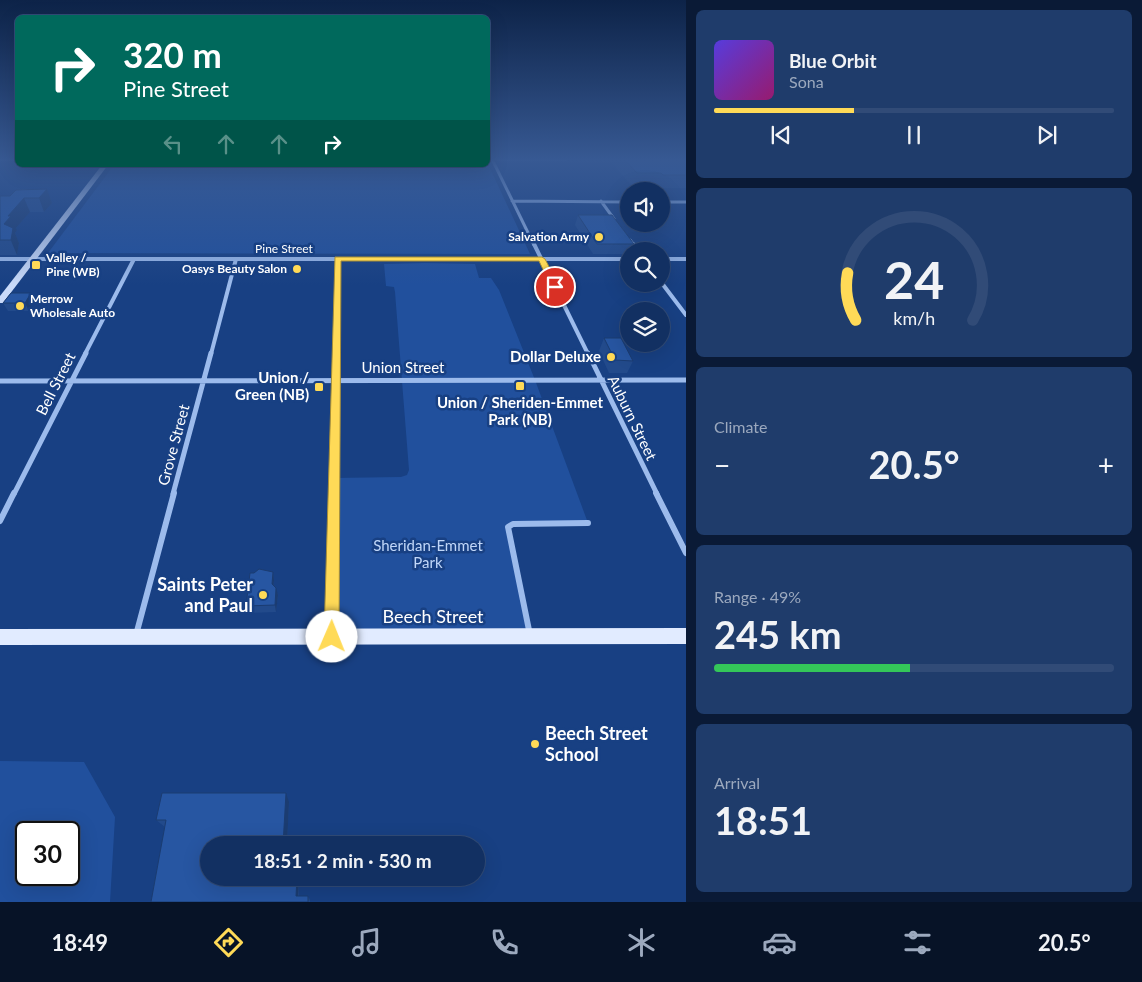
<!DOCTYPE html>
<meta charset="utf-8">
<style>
body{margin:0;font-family:Lato,sans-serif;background:#1f3c6b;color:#f1f3f6;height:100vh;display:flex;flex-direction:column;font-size:19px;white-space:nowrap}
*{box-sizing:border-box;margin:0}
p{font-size:16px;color:#9ca9be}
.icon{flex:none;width:28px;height:28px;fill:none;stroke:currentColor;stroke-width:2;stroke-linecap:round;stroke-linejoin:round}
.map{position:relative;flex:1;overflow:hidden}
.details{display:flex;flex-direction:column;gap:10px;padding:10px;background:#0a1a36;width:456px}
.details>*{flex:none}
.guide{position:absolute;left:15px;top:15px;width:475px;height:152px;border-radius:8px;box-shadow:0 5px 20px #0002,0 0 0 1px #314b77;background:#00695c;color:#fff;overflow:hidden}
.tools{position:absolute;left:620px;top:182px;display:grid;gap:10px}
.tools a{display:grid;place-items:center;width:50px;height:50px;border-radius:50%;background:#123062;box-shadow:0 5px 20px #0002,0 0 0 1px #314b77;font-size:25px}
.speed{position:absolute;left:15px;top:821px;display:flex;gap:10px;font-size:25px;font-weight:700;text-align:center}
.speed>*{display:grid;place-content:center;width:65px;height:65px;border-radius:50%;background:#123062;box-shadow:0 5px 20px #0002,0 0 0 1px #314b77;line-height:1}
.speed .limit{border:2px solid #111;border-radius:8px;background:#fff;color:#111}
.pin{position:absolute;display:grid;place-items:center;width:42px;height:42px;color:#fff;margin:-21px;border:2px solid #fff;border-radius:50%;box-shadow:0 1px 5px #0007}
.me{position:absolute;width:55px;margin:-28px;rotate:1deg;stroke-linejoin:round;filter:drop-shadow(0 0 4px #0008)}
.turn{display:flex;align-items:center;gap:18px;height:105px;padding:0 25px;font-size:22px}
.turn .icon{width:65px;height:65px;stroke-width:2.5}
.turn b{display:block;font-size:35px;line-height:42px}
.lanes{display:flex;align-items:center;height:48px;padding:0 25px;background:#0003;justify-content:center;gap:25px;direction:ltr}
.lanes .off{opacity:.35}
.big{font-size:38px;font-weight:700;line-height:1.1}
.details .tile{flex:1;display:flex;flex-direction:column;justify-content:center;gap:8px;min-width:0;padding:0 18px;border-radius:8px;background:#1f3c6b}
.details .dial{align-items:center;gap:0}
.dial svg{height:130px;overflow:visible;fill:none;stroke:#314b77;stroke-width:7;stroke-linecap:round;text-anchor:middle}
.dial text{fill:#f1f3f6;stroke:none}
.song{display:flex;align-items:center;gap:15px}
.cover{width:60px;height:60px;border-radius:8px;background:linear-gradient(135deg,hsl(250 70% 55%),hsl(320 70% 35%))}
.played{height:5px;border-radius:2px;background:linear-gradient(90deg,#ffda57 35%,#314b77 35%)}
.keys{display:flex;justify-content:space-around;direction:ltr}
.heat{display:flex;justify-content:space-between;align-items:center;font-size:28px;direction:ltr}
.charge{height:8px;border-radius:4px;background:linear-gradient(90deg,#34c759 49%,#314b77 0)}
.trip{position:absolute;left:200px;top:836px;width:285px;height:50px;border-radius:25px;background:#123062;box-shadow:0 5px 20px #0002,0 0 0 1px #314b77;font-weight:700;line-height:50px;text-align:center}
.dock{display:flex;height:80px;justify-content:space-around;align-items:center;background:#071327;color:#9ca9be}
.dock .icon{width:35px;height:35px}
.dock .active{color:#ffda57}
.dock b{font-size:22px;color:#f1f3f6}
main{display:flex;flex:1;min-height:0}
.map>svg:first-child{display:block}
</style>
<main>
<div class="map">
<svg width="686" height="902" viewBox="0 0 686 902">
<rect width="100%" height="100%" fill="#184083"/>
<!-- green -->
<path fill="#21509d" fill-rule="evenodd" d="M488 164 530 254 48 253 114 165Z
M425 263 475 264 479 278H491L499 290 535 380 588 523 508 527 531 637H332L335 478 401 477 407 475 409 470 395 292 394 287 386 286 384 264Z
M0 761 84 762 115 817 110 902H0ZM69 832V875H26V832Z"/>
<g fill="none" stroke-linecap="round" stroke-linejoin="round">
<!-- minor-far3 -->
<path stroke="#9cbbec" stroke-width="3" d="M0 159H18
M492 159 534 245
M497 159H566
M512 201 629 202
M601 201 614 219
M661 202H686
M630 240 634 245"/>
<!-- minor-far2 -->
<path stroke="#9cbbec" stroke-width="4" d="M534 244 588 354
M633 244 638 251
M0 259H629
M661 259H686
M661 282 686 315
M85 354 134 259
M211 354 236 259
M336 354 337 259"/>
<!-- minor-far1 -->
<path stroke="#9cbbec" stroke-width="5" d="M588 353 657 494
M0 381 686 380
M14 494 86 353
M173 494 211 353
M334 494 336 353"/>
<!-- minor -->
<path stroke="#9cbbec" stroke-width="6" d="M656 493 686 553
M0 521 14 493
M332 633 334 493
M136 635 174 493
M530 635 508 527 513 524 588 523"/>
<!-- secondary -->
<path fill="#c9daf9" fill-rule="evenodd" d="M102 165H108L3 303H0V296Z"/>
<!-- primary -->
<path fill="#e1ebff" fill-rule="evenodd" d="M686 628V644L0 645V629Z"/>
</g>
<!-- wall -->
<path fill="#224a8b" d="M608 159H686V188H657L655 186H632Z
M47 189 52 203 44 212H30L16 228 17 230 15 233 19 243 17 255H0V196H10Z
M578 215 634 244 631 251H629V254H593L575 225Z
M34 300 29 311H8L3 303Z
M604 338 633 361 627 373H609L599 351Z
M273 572 274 580V586L278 595 276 612 248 613 246 606Z
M289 802 287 845H209V878H299V896H308L310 900V902H151L165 827 156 820Z"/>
<!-- shaded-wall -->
<path fill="#1b3c71" d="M47 189 52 203 44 212 39 198Z
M24 198 30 212 16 228 17 230 15 233 19 243 17 255 4 224 8 216Z
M31 293 34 300 29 311 25 303Z
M273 572 274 580 273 592 272 584Z
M276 588 278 595 276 612 275 605Z
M286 793 289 802 287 845H283Z
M297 878H299L298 900 296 896Z"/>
<!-- building -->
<path fill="#2756a2" stroke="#1b3c71" d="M624 159H686V175H663L661 173H637Z
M47 189 39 198H24L8 216H11L4 224 13 228 11 240H0V196H10L16 190Z
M578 215H612L634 244H597Z
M11 293H31L25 303H3Z
M604 338H621L633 361 615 360Z
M259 569 273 572 272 584 276 588 275 605 246 606 250 573H254Z
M162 793H286L283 845H209V878H297L296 896H308V902H151L166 820H156Z"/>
<!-- sky -->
<linearGradient id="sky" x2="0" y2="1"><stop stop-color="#0d2348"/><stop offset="0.56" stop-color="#375993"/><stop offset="1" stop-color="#375993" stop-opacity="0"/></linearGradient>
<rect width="686" height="285" fill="url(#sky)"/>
<!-- route -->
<path fill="#ffda57" stroke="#a68e39" d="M335 257H542L545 259 560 287 552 289 539 261H341L339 637 337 642 332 645 327 642 324 637Z"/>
<!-- markers -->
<g fill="#ffda57" stroke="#184083" stroke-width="2">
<circle cx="599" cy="237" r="5"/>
<rect x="31" y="260" width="10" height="10" rx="2.5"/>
<circle cx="297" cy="269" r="5"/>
<circle cx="20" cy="306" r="5"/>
<circle cx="611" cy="357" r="5"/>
<rect x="515" y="381" width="10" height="10" rx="2.5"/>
<rect x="314" y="382" width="10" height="10" rx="2.5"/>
<circle cx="263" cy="595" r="5"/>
<circle cx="535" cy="744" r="5"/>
</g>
<g text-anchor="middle" stroke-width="5" stroke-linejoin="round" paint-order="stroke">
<!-- far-poi labels -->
<g font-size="12" font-weight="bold" fill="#fff" stroke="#184083" text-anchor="end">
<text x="589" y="241">Salvation Army</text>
<text x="46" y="262" text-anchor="start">Valley /<tspan x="46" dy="14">Pine (WB)</tspan></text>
<text x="287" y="273">Oasys Beauty Salon</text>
<text x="30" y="303" text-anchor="start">Merrow<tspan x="30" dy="14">Wholesale Auto</tspan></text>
</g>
<!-- far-street labels -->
<g font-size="12" fill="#fff" stroke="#184083">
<text x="284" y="253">Pine Street</text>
</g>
<!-- poi labels -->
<g font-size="15" font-weight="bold" fill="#fff" stroke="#184083" text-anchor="end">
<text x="601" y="362">Dollar Deluxe</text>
<text x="309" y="383">Union /<tspan x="309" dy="17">Green (NB)</tspan></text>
<text x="520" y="408" text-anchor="middle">Union / Sheriden-Emmet<tspan x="520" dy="17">Park (NB)</tspan></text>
</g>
<!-- street labels -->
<g font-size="15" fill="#fff" stroke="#184083">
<text x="403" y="373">Union Street</text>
<text transform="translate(56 384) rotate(-63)" y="5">Bell Street</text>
<text transform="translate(632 418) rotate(64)" y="5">Auburn Street</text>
<text transform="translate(174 445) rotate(-75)" y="5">Grove Street</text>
</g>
<!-- park labels -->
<g font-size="15" fill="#c1d7f9" stroke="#184083">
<text x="428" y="551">Sheridan-Emmet<tspan x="428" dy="17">Park</tspan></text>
</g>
<!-- near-poi labels -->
<g font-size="18" font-weight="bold" fill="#fff" stroke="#184083" text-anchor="end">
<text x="253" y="591">Saints Peter<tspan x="253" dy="21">and Paul</tspan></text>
<text x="545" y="740" text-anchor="start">Beech Street<tspan x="545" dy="21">School</tspan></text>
</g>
<!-- near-street labels -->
<g font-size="18" fill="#fff" stroke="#184083">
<text x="433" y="623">Beech Street</text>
</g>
</g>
</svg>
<div class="tools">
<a><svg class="icon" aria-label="sound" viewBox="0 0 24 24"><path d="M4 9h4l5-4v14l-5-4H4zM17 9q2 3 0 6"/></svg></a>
<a><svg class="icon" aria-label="search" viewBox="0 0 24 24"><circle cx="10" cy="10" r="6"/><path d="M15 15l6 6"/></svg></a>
<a><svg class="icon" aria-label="layers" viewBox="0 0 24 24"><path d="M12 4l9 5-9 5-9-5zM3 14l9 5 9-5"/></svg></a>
</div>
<div class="speed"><div class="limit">30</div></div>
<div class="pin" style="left:555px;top:287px;background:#d93025"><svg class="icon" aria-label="arrive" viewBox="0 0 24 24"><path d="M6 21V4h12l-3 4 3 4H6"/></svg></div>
<svg class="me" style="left:332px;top:637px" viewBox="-20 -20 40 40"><circle r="19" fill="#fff"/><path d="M0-13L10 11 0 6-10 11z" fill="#ffda57"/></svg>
<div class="trip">18:51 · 2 min · 530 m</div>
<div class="guide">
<div class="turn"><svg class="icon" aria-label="right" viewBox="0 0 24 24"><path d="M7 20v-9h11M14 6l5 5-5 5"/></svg><div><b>320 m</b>Pine Street</div></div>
<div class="lanes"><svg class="icon off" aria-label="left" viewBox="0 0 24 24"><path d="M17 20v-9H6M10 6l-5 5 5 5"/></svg><svg class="icon off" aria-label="ahead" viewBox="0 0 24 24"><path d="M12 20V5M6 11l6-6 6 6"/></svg><svg class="icon off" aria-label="ahead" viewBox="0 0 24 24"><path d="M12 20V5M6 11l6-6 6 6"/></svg><svg class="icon" aria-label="right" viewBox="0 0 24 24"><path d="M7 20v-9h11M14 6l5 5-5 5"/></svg></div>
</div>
</div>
<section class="details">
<div class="tile">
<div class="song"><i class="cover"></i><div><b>Blue Orbit</b><p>Sona</p></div></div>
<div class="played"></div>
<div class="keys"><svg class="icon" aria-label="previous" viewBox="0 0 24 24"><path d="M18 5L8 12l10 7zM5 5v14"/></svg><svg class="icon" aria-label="pause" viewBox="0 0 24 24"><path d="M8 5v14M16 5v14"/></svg><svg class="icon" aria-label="next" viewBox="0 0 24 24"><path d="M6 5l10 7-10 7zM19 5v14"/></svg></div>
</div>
<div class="tile dial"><svg viewBox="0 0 100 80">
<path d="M14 69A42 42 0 1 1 86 69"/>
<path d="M14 69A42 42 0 0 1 9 40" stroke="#ffda57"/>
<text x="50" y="56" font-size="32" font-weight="700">24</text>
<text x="50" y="72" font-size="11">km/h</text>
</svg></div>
<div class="tile"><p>Climate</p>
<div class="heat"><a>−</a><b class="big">20.5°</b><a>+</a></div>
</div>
<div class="tile"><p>Range · 49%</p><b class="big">245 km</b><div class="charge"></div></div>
<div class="tile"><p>Arrival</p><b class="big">18:51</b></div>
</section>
</main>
<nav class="dock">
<b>18:49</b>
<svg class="icon active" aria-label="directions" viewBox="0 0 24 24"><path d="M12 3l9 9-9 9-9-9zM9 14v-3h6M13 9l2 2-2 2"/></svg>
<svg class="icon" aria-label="music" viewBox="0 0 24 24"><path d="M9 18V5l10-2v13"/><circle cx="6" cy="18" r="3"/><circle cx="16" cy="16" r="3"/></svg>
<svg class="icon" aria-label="phone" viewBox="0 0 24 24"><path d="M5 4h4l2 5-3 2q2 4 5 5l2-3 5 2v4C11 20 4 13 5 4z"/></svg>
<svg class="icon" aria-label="climate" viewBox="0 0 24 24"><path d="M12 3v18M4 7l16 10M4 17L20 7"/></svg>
<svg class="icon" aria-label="car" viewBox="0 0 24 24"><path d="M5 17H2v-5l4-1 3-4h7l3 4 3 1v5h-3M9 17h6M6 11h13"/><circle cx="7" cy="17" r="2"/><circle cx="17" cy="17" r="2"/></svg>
<svg class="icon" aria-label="filters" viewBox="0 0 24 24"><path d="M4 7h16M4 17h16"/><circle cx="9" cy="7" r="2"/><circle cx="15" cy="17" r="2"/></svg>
<b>20.5°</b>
</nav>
